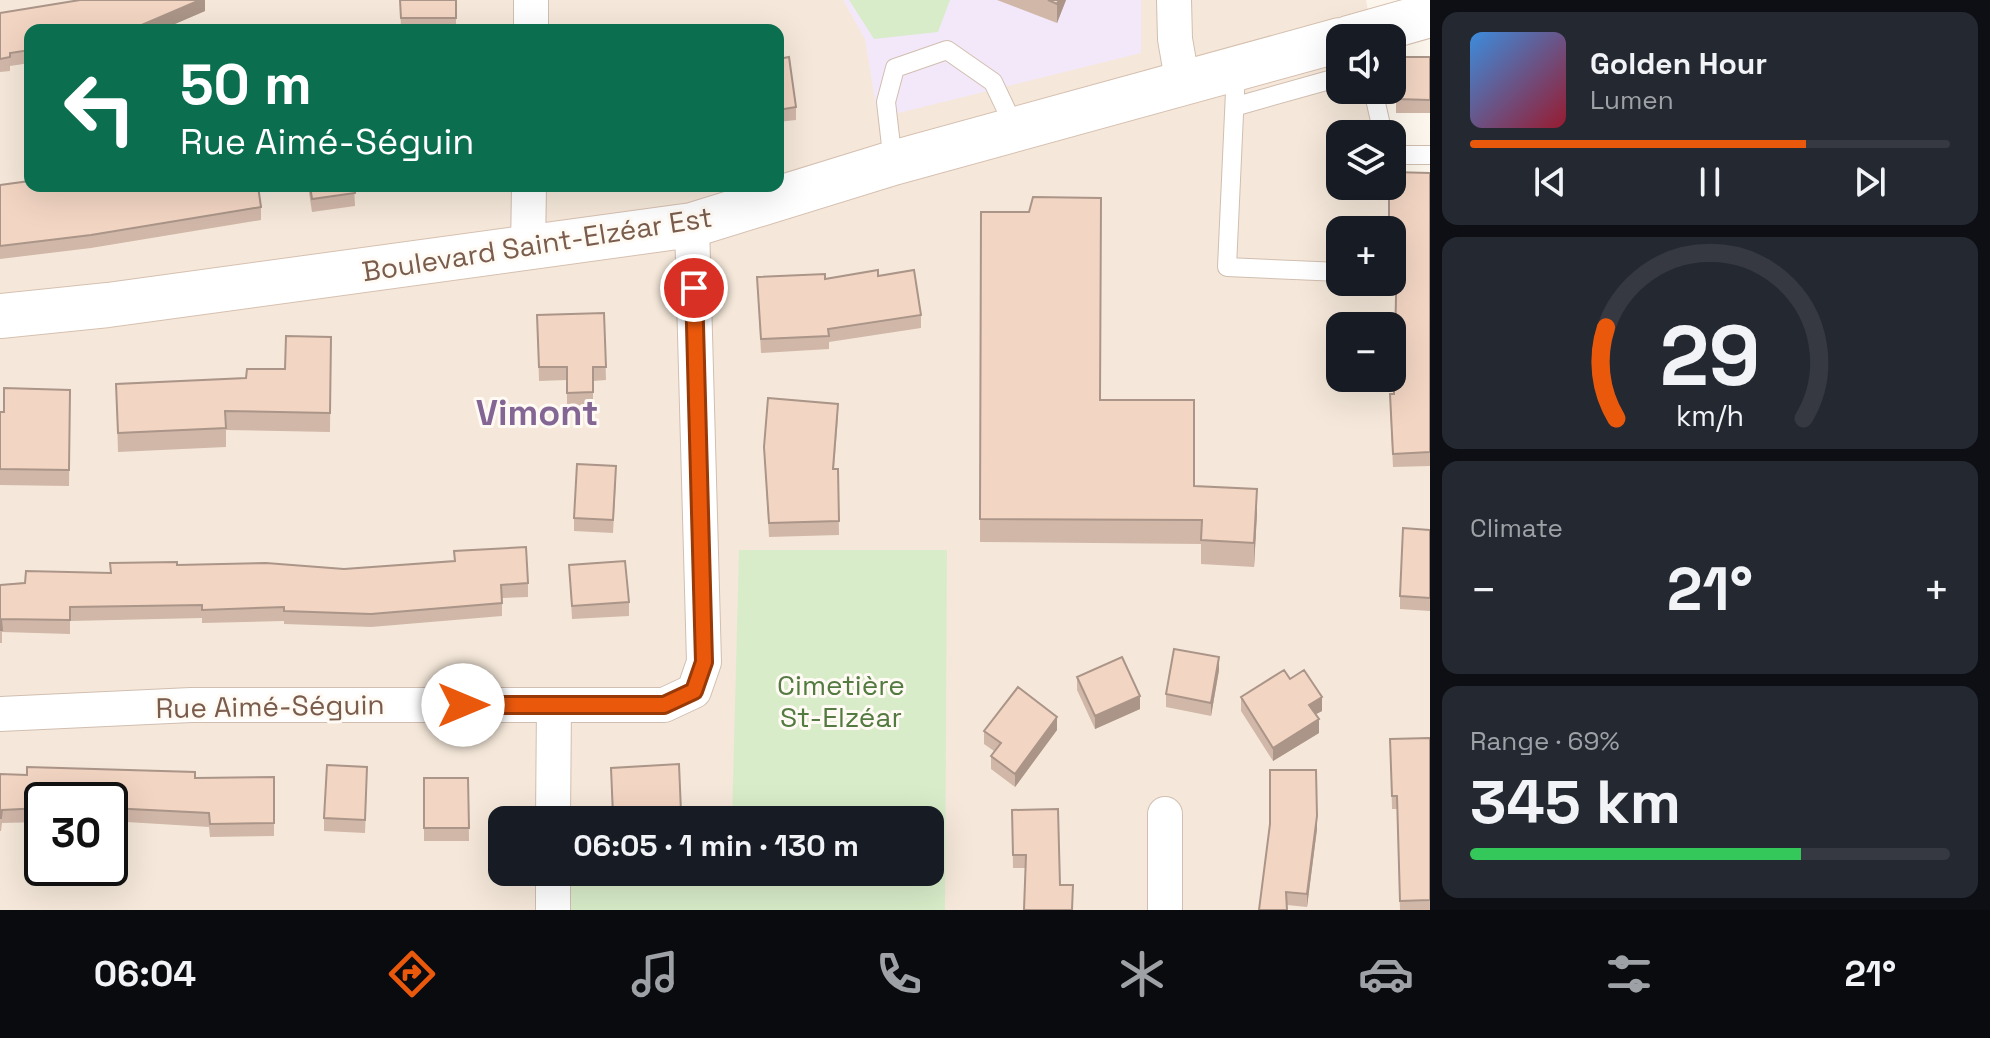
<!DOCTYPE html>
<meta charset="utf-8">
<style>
body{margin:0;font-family:"Space Grotesk",sans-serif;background:#242831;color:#f1f3f6;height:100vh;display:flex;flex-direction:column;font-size:30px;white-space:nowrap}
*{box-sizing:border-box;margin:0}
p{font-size:26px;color:#9ea1a6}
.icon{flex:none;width:44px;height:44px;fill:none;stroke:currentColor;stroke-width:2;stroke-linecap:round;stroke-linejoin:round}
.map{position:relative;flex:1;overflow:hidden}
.sheet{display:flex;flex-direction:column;gap:12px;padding:12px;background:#0d0f14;width:560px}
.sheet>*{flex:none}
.hud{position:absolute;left:24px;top:24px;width:760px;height:168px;border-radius:16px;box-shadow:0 8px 32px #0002;background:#0b6e4f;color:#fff;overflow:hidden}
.fabs{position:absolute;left:1326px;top:24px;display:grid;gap:16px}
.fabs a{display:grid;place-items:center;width:80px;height:80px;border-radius:16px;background:#171b24;box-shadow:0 8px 32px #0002;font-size:40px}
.speed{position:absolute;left:24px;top:782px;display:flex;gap:16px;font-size:40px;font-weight:700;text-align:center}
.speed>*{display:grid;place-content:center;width:104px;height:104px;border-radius:50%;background:#171b24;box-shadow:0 8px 32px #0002;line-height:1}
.speed .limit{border:4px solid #111;border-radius:12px;background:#fff;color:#111}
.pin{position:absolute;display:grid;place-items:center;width:68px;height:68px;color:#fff;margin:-34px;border:4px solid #fff;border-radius:50%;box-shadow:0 2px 8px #0007}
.me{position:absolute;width:88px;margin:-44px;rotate:90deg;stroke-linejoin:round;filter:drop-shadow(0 0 6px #0008)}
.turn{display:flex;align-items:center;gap:28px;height:168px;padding:0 24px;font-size:36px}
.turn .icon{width:104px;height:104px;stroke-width:2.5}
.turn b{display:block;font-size:56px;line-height:68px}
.big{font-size:60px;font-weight:700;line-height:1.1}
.sheet .widget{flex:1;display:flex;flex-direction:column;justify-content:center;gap:12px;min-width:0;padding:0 28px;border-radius:16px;background:#242831}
.sheet .dial{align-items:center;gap:0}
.dial svg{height:208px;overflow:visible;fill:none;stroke:#363941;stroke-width:7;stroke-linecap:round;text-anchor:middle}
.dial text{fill:#f1f3f6;stroke:none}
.song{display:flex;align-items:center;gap:24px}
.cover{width:96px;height:96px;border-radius:12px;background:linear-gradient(135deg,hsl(210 70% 55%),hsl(350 70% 35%))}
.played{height:8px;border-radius:4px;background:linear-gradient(90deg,#ea580c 70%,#363941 70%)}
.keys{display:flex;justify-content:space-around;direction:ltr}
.heat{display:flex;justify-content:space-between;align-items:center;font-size:44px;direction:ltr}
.charge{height:12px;border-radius:6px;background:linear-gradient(90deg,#34c759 69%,#363941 0)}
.trip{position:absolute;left:488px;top:806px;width:456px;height:80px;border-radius:16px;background:#171b24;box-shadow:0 8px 32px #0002;font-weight:700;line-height:80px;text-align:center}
.tabs{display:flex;height:128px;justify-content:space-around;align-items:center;background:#090b0e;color:#9ea1a6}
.tabs .icon{width:56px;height:56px}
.tabs .on{color:#ea580c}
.tabs b{font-size:36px;color:#f1f3f6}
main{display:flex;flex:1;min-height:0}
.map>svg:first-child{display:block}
</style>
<main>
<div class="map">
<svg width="1430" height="910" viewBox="0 0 1430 910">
<rect width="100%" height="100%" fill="#fdf6ec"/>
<!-- residential -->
<path fill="#f5e8da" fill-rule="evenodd" d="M0 0H1366L1373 38H1340V90H1378L1376 134H1340V186H1392V173L1430 172V910H0ZM30 30H778V186H30ZM1340 230H1392V282H1340ZM1340 326H1392V378H1340ZM42 800H110V868H42ZM502 820H930V872H502Z"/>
<!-- education -->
<path fill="#f3e8fa" d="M843 0H1141V53L878 118 865 39Z"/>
<!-- green -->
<path fill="#d8ecc9" d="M849 0H950L938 32 874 39Z
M739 550H947L945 910H565V872H930V820H732Z"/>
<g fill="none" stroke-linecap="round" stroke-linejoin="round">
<defs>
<path id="lane" d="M1236 70 1227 267 1340 272
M1373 90 1383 134
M1237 106 1340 77
M1392 155H1430
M893 163 886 102 895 68 947 50 993 82 1015 128"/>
<path id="street" d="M1174 0 1175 39 1183 85
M531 30V0
M528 248 529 186
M0 714 191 705H664L694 691 704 662 692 225
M1165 814V910
M553 820 554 705
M553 910V872"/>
<path id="secondary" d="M1349 38 1430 15
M0 316 108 305 692 225 893 163 1340 40"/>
</defs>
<!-- lane casing -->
<use href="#lane" stroke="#d1beb0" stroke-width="20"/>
<!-- street casing -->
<use href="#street" stroke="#d1beb0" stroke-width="36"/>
<!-- secondary casing -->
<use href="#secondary" stroke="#d6c0b0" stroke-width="46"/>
<!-- lane -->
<use href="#lane" stroke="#fff" stroke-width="18"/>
<!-- street -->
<use href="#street" stroke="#fff" stroke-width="34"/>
<!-- secondary -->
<use href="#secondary" stroke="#fff" stroke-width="44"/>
</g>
<!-- wall -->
<path fill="#d1b7a8" d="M205 0V11L161 30H30V63L10 66V71L0 72V13Z
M400 0 456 18V30H401Z
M997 0H1066L1057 23Z
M1396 57H1430V113H1396Z
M778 59 796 107V120L778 122Z
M1430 173V466L1393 467 1390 407 1394 394 1396 261H1392V230Z
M0 185 261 207V220L91 248 0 259Z
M308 186H354L355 206 312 212Z
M981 212 1100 400 1194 486 1257 513 1254 567 1201 564V544L980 542Z
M878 276 921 315V328L829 342V349L761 353 757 277 825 279Z
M604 313 606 380 593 381V405L567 406V380L539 381 537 315Z
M331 337 330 432 226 430V447L118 452 116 384 246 378 285 369Z
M70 390 69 486 0 485V412H4Z
M838 417 834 469H838L839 535 769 537 764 447Z
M616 480 613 533 574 531V518Z
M1430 530V611L1400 609V596Z
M454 561 528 583V597L502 598V616L371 627 284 624V621L202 623V618L70 621V634L2 632V643H0V585L177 565 344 569Z
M569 565 629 602V616L572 619Z
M1219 670 1211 716 1166 707V694Z
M1077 677 1140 709 1095 729 1077 690Z
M1290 679 1322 711 1316 714 1319 733 1273 761 1241 711V697Z
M1057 730 1015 787 991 769V756L994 751 984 744V731Z
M1430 738V910H1400L1397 809H1392L1390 739Z
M679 764 681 820H613L611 781Z
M0 774 195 778 274 777V836L210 837 209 827 110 821V800H42V822L2 823 1 831H0Z
M424 778H468L469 841H424Z
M367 780 365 833 324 831V818Z
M1058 809 1026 868H1013L1012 810Z
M1270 825 1317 829 1307 907 1287 905Z"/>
<!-- shaded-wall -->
<path fill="#aa9588" d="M200 0H205V11L161 30H130Z
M1059 0H1066L1057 23V4Z
M1257 489V513L1254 567V543Z
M1219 657V670L1211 716V703Z
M1140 696V709L1095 729V716Z
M1322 697V711L1309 718V705Z
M1057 717V730L1015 787V774Z
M1319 719V733L1273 761V748Z
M1317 816V829L1307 907V894Z"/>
<!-- building -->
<path fill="#f3d5c3" stroke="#aa9588" stroke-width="2" d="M80 0H200L130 30H30V50L10 53V57L0 59V13Z
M400 0H456V18H401Z
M1048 0H1059L1057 4Z
M789 57 796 107 778 110V59Z
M1396 57H1430V100L1396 99Z
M1392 172 1430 173V452L1393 454 1390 394H1394L1397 248 1392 247V230H1389V186H1392Z
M30 181V186H258L261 207 91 235 0 246V185Z
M310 186H354L355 193 312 199Z
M1033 197 1101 198 1100 400H1194V486L1257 489 1254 543 1201 540 1202 520 980 519 981 212H1029Z
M878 270V276L914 270 921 315 828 329 829 336 761 339 757 277 825 274V279Z
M604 313 606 367H593V392L567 393V367H539L537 315Z
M286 336 331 337 330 413 225 411 226 428 118 433 116 384 246 378 247 369H285Z
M4 388 70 390 69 470 0 469V412H4Z
M768 398 838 404 833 469H838L839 521 769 523 764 447Z
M577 464 616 466 613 520 574 518Z
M1403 528 1430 530V598L1400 596Z
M526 547 528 583 501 585 502 603 371 614 284 611V607L202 610V605L70 607V620L1 619 2 630H0V585L25 583 26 571 111 573 110 563 177 562V565L266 563 344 569 455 561 454 551Z
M625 561 629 602 572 606 569 565Z
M1174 649 1219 657 1211 703 1166 694Z
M1122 657 1140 696 1095 716 1077 677Z
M1284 670 1290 679 1304 670 1322 697 1309 705 1319 719 1273 748 1241 697Z
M1018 687 1057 717 1015 774 991 756 1001 743 984 731Z
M1430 738V900L1400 901 1397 796H1392L1390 739Z
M679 764 681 812 613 815 611 768Z
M327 765 367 767 365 820 324 818Z
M27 767 195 772V778L274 777V823L210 824 209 813 110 808V800H42V808L2 810 1 818H0V774L27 775Z
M1270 770H1316L1317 816 1307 894 1286 892 1287 910H1259L1270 824Z
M424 778H468L469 828H424Z
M1058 809 1060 885H1073L1072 910H1024L1026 855H1013L1012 810Z"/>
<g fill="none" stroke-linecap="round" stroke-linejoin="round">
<defs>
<path id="route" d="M463 705H664L694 691 704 662 694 288"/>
</defs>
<!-- route casing -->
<use href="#route" stroke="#983908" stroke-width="20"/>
<!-- route -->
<use href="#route" stroke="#ea580c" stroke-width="14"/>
</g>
<g text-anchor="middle" stroke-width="6" stroke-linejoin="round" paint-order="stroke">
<!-- street labels -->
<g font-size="28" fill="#7a5c4d" stroke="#fffaf3">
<text transform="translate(537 244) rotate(-9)" y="10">Boulevard Saint-Elzéar Est</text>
<text transform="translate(270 706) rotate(-1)" y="10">Rue Aimé-Séguin</text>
</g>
<!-- park labels -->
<g font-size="28" fill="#537a41" stroke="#fffaf3">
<text x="841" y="695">Cimetière<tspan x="841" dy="32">St-Elzéar</tspan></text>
</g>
<!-- district labels -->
<g font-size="36" font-weight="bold" fill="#846695" stroke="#fffaf3">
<text x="537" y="425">Vimont</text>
</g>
</g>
</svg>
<div class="fabs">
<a><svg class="icon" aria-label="sound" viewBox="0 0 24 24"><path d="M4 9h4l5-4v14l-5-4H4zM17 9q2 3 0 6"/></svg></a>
<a><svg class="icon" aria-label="layers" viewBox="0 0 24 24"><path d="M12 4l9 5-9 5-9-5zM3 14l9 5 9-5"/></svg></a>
<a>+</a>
<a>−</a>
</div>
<div class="speed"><div class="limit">30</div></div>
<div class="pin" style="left:694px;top:288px;background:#d93025"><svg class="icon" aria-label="arrive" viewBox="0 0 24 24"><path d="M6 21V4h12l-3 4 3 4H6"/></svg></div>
<svg class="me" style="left:463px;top:705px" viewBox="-20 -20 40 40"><circle r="19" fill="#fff"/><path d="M0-13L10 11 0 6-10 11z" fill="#ea580c"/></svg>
<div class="trip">06:05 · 1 min · 130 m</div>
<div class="hud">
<div class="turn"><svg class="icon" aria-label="left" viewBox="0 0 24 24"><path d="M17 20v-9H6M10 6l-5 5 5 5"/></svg><div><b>50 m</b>Rue Aimé-Séguin</div></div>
</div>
</div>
<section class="sheet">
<div class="widget">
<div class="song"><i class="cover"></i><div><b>Golden Hour</b><p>Lumen</p></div></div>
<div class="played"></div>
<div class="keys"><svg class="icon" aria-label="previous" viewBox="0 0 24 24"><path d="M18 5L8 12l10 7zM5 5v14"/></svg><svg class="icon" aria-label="pause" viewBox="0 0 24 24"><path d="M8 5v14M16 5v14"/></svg><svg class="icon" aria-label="next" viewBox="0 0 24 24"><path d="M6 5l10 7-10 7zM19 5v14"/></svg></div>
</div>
<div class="widget dial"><svg viewBox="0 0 100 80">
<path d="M14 69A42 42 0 1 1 86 69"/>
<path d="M14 69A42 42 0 0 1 10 34" stroke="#ea580c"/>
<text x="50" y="56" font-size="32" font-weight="700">29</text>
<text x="50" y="72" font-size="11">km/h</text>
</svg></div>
<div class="widget"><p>Climate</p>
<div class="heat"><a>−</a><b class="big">21°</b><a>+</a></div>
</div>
<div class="widget"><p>Range · 69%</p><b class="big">345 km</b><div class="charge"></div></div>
</section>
</main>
<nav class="tabs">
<b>06:04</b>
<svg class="icon on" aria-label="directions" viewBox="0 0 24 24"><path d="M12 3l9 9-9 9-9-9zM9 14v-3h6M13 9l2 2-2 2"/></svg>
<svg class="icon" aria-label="music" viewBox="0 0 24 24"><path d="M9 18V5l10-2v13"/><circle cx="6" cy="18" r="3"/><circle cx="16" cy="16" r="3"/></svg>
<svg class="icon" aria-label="phone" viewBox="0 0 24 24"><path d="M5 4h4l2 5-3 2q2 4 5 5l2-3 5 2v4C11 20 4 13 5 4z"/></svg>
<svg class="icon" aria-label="climate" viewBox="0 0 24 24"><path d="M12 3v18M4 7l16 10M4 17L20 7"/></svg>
<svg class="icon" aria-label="car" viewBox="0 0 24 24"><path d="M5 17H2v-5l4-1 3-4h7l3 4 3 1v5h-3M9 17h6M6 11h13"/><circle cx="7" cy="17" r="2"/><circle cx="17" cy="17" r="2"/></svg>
<svg class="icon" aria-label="filters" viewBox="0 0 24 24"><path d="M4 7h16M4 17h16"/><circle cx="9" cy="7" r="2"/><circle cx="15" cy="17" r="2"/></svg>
<b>21°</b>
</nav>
